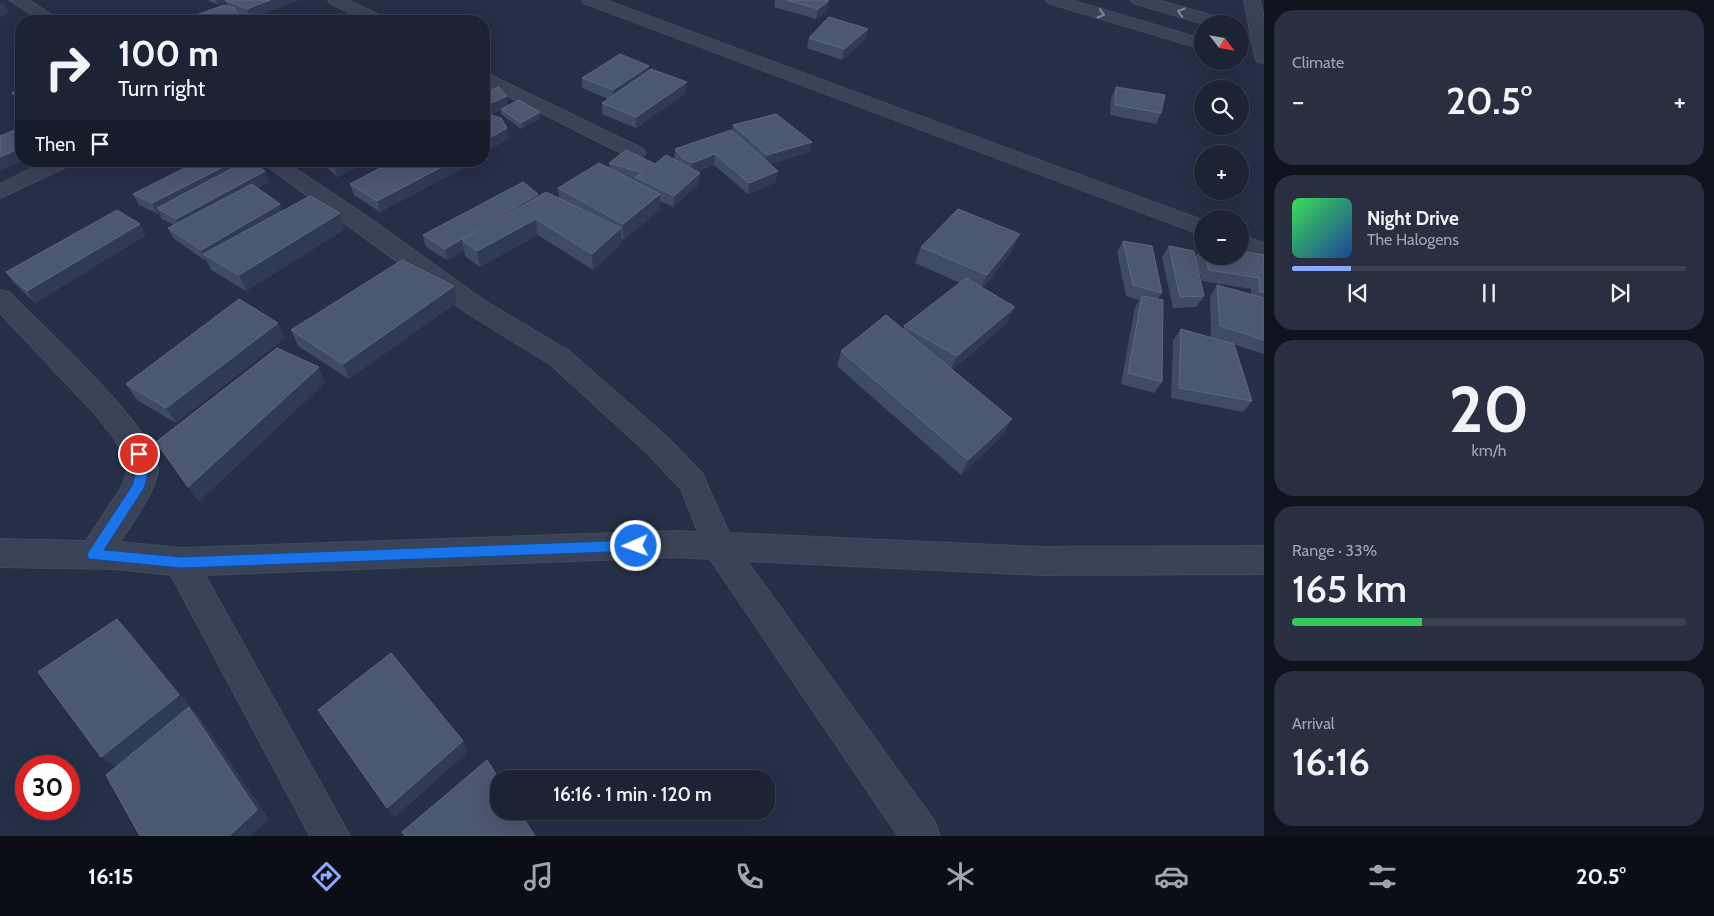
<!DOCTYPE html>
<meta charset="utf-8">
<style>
body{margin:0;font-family:Cabin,sans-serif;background:#292f40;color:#f1f3f6;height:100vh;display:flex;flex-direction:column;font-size:19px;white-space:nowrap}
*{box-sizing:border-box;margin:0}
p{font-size:16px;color:#a0a4ac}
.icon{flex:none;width:28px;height:28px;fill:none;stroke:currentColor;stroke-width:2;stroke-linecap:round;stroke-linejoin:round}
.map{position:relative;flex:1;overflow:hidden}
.drawer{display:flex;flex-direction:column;gap:10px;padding:10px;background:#0f131d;width:450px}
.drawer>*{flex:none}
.top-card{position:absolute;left:15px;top:15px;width:475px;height:152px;border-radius:20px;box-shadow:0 5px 20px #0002,0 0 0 1px #3a404f;background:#1c2334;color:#f1f3f6;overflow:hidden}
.needle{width:32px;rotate:121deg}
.controls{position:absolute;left:1194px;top:15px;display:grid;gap:10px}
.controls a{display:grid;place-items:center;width:55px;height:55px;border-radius:50%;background:#1c2334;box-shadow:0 5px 20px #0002,0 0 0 1px #3a404f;font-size:25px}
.speed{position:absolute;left:15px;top:755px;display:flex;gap:10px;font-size:25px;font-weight:700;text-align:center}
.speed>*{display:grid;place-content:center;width:65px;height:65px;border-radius:50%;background:#1c2334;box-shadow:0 5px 20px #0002,0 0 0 1px #3a404f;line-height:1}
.speed .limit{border:8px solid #d22;background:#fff;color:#111}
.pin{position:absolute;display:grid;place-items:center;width:42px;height:42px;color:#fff;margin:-21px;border:2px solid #fff;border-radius:50%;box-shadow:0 1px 5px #0007}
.me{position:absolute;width:55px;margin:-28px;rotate:268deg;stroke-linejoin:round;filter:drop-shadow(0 0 4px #0008)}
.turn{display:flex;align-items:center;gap:18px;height:105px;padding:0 20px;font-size:22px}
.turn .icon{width:65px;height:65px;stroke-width:2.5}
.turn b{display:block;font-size:35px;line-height:42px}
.then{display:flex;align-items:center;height:48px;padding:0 20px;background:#0003;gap:10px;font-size:19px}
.big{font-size:38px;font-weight:600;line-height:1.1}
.drawer .widget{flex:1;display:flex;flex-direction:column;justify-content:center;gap:8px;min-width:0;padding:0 18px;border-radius:20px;background:#292f40}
.drawer .dial{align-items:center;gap:0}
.dial b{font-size:65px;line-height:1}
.song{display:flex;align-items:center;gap:15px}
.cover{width:60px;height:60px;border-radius:8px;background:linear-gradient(135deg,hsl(130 70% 55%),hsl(220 70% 35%))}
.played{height:5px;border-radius:2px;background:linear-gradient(90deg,#8caaff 15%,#3a404f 15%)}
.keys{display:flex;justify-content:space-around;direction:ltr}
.heat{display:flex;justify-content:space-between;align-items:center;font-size:28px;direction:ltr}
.charge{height:8px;border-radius:4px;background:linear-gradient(90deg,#34c759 33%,#3a404f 0)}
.trip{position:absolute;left:490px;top:770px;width:285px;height:50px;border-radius:20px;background:#1c2334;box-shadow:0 5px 20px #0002,0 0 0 1px #3a404f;font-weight:600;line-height:50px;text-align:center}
.menu{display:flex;height:80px;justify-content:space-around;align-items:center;background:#0b0e15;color:#a0a4ac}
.menu .icon{width:35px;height:35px}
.menu .on{color:#8caaff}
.menu b{font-size:22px;color:#f1f3f6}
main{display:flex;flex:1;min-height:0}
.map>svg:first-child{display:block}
</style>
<main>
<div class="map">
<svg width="1264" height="836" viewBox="0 0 1264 836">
<rect width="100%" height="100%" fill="#252f46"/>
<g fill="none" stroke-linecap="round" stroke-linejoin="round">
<defs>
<path id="minor" d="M9 0H29L61 21H42Z
M328 0H348L383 17 385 21H365L330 3Z
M582 0H605L1202 220V235L584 3Z
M1046 0H1071L1202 39V49L1048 3Z
M1131 0H1157L1229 20 1231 24H1204L1133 3Z
M1244 0H1260L1264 18V63L1258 62 1255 58Z
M484 72 643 149 646 153 643 157 636 159 629 157 484 84Z
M46 161H73L70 165 0 198V184Z
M260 161H284L368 217 485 301 569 351 667 437 702 473 729 533 1040 547 1264 546V574L1040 575 747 561 935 822 940 836H898L710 559 675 557 205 575 350 836H310L171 575 117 569 0 567V539L86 541 121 488 130 465 114 438 95 414 0 313V290L9 292C37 321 159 432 158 468 157 490 132 523 120 542L181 548 675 531 698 532 681 489 647 453 551 365 467 313Z
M1240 235 1264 243V258L1240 250Z"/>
</defs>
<!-- minor casing -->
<use href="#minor" stroke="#434a5f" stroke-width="2"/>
<!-- minor -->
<use href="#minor" fill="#3a4256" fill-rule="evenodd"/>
</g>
<!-- wall -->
<path fill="#3f4b65" d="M207 0H299L250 19 238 14 227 6 226 2 218 5Z
M775 0H824L827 11 816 19 774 7Z
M868 29 866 39 842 60 807 48 809 38Z
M649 71 686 93 636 128 602 114V103L608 99 582 88V78Z
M1116 87 1161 113 1156 124 1110 115 1111 98Z
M21 89V106L18 104 12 93Z
M484 93 508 105 540 118 521 129 501 114V110L489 115 507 128 508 139 484 153Z
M733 125 810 152 770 164 776 182 748 194 714 165 697 172 700 173 699 184 673 207 660 201V210L623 240 621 238V244L593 270 538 235 480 267 465 256 464 250 447 260 425 246 423 235 538 194V197L559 198 558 188 609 168V163L655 164 674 160 675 149 732 131Z
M244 161V162L265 171 269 182 257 188 280 204 283 211 345 229 246 291 211 270 207 261H206L174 239 168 228 174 225 162 219 160 214H158L139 205 133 194Z
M321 161H370L337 177Z
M393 161H461L463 168 380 212 354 195 350 184Z
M146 235 35 303 14 283 6 272Z
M1123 241 1162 293 1158 299 1162 382 1154 393 1121 384 1135 307 1139 300 1126 296 1117 252Z
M1169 246 1204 296 1196 307 1173 308 1162 257Z
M1202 246V256H1240L1264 255V354L1211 337 1210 296 1217 285 1251 294V289L1202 281 1195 257Z
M921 247 1013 250 983 288 1007 323 952 370 1004 434 961 475 837 366 841 351 903 329 904 326 960 283 915 263Z
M454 286 457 302 349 379 298 346 291 330Z
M1181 329 1252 401 1243 412 1171 398 1173 340Z
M285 338 176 423 137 400 126 384Z"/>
<!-- shaded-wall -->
<path fill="#2f3a54" d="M216 0H231H225L226 2 218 5Z
M270 0H299L250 19 247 9Z
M829 1 827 11 816 19 818 9Z
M4 3 9 13 0 17V4Z
M239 16 241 21H226Z
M868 29 866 39 842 60 844 49Z
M649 66V76L613 101V90Z
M687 82 686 93 636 128V117Z
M507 96 508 106 484 117V106Z
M540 112V118L521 129V123Z
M507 128 508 139 484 153V141Z
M812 142 810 152 765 166 767 155Z
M21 148 22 161 0 171V157Z
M715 154 714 165 691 174 692 163Z
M235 161H244L247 168 157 208 160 214H158L152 203Z
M344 161H370L337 177 334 166Z
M453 161H461L463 168 380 212 377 201Z
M265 171 269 182 182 230 176 219Z
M778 171 776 182 748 194 749 183Z
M700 173 699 184 673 207 674 196Z
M538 194 539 205 462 240 464 250 447 260 445 249Z
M660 194V210L623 240V224Z
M280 204 285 216 203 254 207 261H206L201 250Z
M340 213 345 229 246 291 239 275Z
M536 219 538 235 480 267 477 251Z
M140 224 146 235 35 303 27 291Z
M621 228V244L593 270 592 254Z
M1020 234 1013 250 980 291 987 275Z
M454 286 457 302 349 379 343 364Z
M1015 307 1007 323 950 371 957 356Z
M278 323 285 338 176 423 166 408Z
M319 367 325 383 199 502 188 487Z
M1012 419 1004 434 961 475 968 460Z
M117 619 130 632 191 707 190 708 201 719 269 819 251 836H229L117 767 101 757Z
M463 741 468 752 395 817 387 808Z"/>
<!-- building -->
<path fill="#4c5770" stroke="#5d677f" d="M225 0H270L247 9Z
M786 0H824L829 1 818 9Z
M224 5 234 8 239 16 226 21H180Z
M829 17 868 29 844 49 809 38Z
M620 54 649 66 613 90 582 78Z
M651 69 687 82 636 117 602 103Z
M499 87 507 96 484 106V93Z
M1116 87 1165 95 1161 113 1115 105Z
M21 89V100L12 93Z
M519 100 540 112 521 123 501 109Z
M484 113 501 118 507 128 484 141Z
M776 114 812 142 767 155 733 125Z
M20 128 21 130V148L0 157V136Z
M731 130 778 171 749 183 715 154 692 163 681 157 675 149Z
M626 150 655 164 666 155 700 173 674 196 635 177 643 173 609 163Z
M199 161H235L152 203 133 194Z
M246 161H248L265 171 176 219 157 208Z
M329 161H344L334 166Z
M393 161H453L377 201 350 184Z
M599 163 660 194 623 224 558 188Z
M523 182 538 194 445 249 423 235Z
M252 184 280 204 201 250 168 228Z
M546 192 621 228 592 254 536 219 477 251 462 240Z
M310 196 340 213 239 275 203 254Z
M958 209 1020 234 987 275 921 247Z
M117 210 140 224 27 291 6 272Z
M1123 241 1152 246 1162 293 1133 285Z
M1169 246 1194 251 1204 296 1180 297Z
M1240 251 1264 255V292H1260L1259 278 1209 270 1205 256H1240Z
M402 260 454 286 343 364 291 330Z
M966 278 1015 307 957 356 904 326Z
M1217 285 1264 298V340L1220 326Z
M1142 296 1163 300 1162 382 1128 373Z
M239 299 278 323 166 408 126 384Z
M886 315 1012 419 968 460 841 351Z
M1181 329 1234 344 1252 401 1179 388Z
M277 348 319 367 188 487 156 442Z
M117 619 179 695 101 757 38 672Z
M391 653 463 741 387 808 318 710Z
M189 707 257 810 229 836H140L106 775Z
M487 760 499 779V811H519L535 836H405L402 832Z"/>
<!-- one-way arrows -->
<defs><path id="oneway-chevron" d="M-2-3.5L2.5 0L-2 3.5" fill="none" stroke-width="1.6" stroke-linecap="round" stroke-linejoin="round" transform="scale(1.25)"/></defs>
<g stroke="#7f8699">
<use href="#oneway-chevron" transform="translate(1181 12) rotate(-164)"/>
<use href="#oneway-chevron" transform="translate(1101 14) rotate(16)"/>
</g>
<!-- route -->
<path fill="#1a73e8" stroke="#114b97" d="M139 449 143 450 150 466 144 488 104 550 181 557 636 540 642 546 636 551 181 568 89 559 87 555 89 551 132 486 138 466 133 454Z"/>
</svg>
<div class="controls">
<a><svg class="needle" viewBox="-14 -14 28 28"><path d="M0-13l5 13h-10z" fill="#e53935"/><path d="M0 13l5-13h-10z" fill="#a0a4ac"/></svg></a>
<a><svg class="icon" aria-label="search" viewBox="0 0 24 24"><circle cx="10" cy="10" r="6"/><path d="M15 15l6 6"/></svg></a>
<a>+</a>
<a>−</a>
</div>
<div class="speed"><div class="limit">30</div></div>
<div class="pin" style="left:139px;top:454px;background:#d93025"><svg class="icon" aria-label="arrive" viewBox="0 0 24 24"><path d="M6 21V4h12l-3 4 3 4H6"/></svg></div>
<svg class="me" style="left:636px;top:546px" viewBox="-20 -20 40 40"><circle r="17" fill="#1a73e8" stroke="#fff" stroke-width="3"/><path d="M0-11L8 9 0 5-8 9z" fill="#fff"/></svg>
<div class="trip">16:16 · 1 min · 120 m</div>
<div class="top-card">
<div class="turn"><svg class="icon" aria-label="right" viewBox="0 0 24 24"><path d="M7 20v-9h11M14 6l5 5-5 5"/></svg><div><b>100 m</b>Turn right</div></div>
<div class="then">Then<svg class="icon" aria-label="arrive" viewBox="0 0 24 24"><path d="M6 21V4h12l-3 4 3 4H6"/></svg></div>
</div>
</div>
<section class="drawer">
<div class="widget"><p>Climate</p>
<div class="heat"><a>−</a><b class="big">20.5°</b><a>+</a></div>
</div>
<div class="widget">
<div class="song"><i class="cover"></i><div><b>Night Drive</b><p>The Halogens</p></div></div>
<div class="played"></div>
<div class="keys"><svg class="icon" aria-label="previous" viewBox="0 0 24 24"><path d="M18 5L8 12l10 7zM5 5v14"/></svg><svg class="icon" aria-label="pause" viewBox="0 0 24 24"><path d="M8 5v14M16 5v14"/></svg><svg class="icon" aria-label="next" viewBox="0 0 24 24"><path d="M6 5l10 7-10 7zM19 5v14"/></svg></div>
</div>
<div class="widget dial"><b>20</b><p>km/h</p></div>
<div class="widget"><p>Range · 33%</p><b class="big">165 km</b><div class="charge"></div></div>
<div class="widget"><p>Arrival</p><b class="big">16:16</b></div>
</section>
</main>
<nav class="menu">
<b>16:15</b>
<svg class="icon on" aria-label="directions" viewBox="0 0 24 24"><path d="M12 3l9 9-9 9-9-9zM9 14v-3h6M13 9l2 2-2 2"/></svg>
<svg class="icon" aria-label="music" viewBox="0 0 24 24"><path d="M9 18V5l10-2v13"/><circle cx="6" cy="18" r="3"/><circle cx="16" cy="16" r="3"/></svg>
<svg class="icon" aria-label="phone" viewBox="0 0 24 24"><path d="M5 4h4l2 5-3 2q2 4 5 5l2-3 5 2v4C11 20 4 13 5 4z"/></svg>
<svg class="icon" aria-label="climate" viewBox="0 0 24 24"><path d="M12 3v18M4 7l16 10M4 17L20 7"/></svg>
<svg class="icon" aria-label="car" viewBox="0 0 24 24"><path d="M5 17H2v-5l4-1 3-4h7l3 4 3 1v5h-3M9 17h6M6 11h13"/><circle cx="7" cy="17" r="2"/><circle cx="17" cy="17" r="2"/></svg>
<svg class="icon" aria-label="filters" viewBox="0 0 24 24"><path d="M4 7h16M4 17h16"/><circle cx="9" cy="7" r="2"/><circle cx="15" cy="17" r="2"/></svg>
<b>20.5°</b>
</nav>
